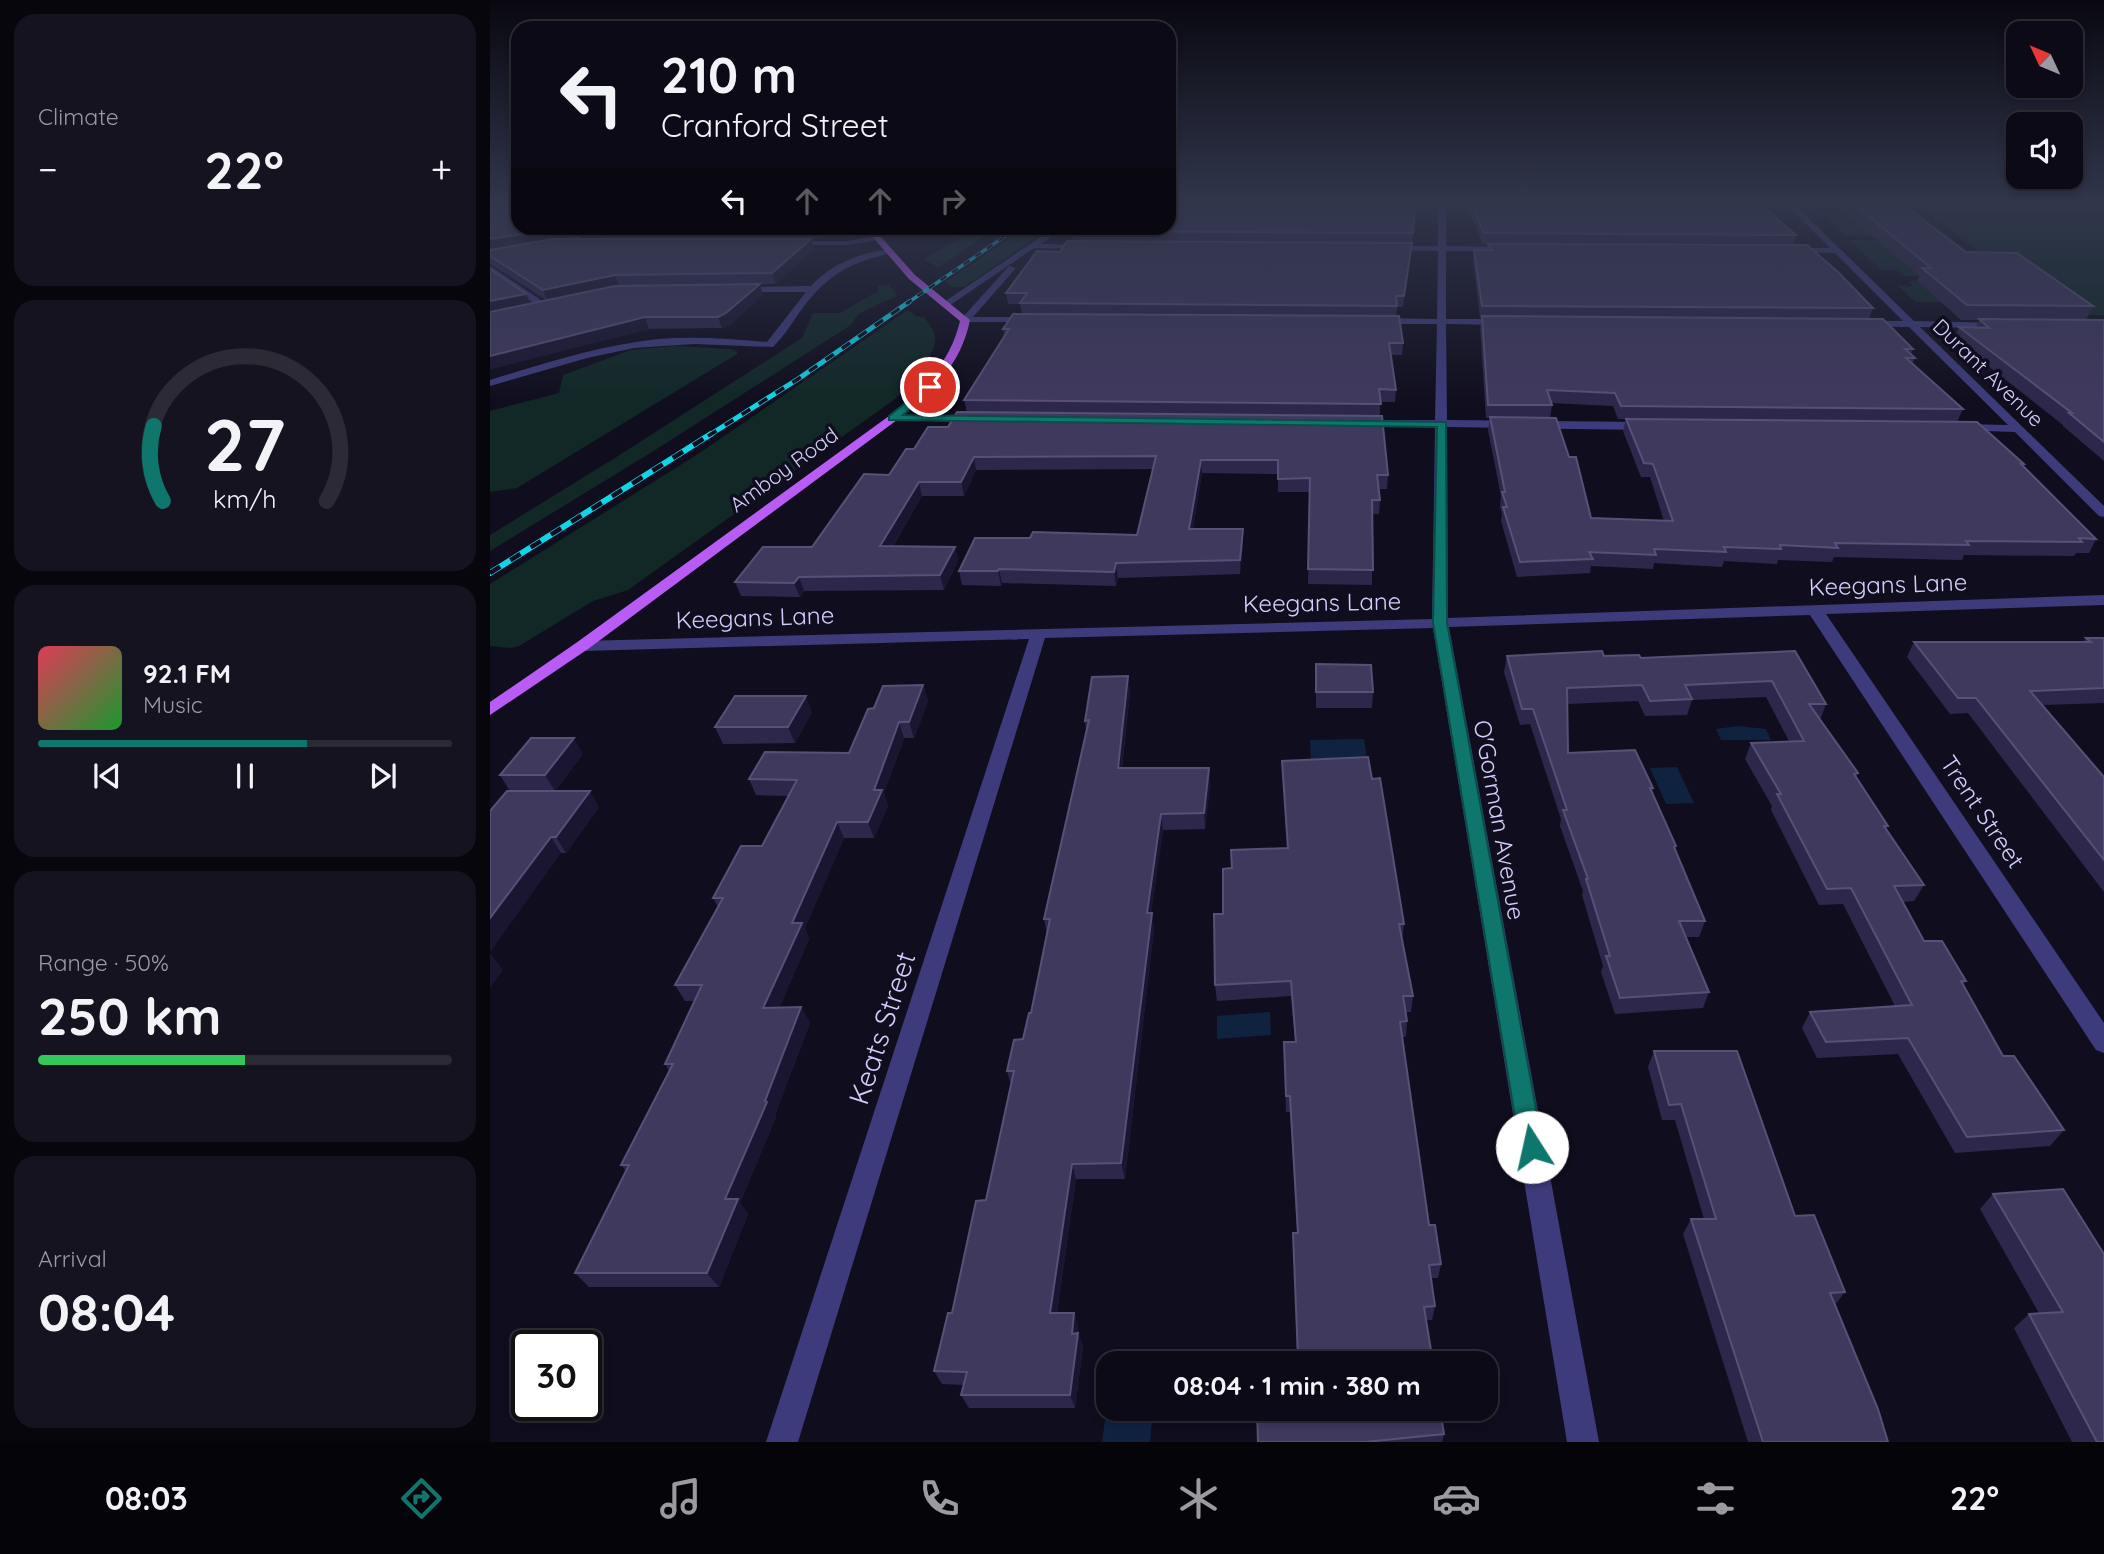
<!DOCTYPE html>
<meta charset="utf-8">
<style>
body{margin:0;font-family:Quicksand,sans-serif;background:#15131f;color:#f1f3f6;height:100vh;display:flex;flex-direction:column;font-size:26px;white-space:nowrap}
*{box-sizing:border-box;margin:0}
p{font-size:23px;color:#9a9aa1}
.icon{flex:none;width:38px;height:38px;fill:none;stroke:currentColor;stroke-width:2;stroke-linecap:round;stroke-linejoin:round}
.map{position:relative;flex:1;overflow:hidden}
.details{display:flex;flex-direction:column;gap:14px;padding:14px;background:#07060c;width:490px}
.details>*{flex:none}
.guide{position:absolute;left:21px;top:21px;width:665px;height:214px;border-radius:21px;box-shadow:0 4px 10px #0003,0 0 0 2px #2c2b35;background:#0c0a16;color:#f1f3f6;overflow:hidden}
.needle{width:46px;rotate:314deg}
.fabs{position:absolute;left:1516px;top:21px;display:grid;gap:14px}
.fabs a{display:grid;place-items:center;width:77px;height:77px;border-radius:14px;background:#0c0a16;box-shadow:0 4px 10px #0003,0 0 0 2px #2c2b35;font-size:35px}
.speed{position:absolute;left:21px;top:1330px;display:flex;gap:14px;font-size:35px;font-weight:700;text-align:center}
.speed>*{display:grid;place-content:center;width:91px;height:91px;border-radius:50%;background:#0c0a16;box-shadow:0 4px 10px #0003,0 0 0 2px #2c2b35;line-height:1}
.speed .limit{border:4px solid #111;border-radius:10px;background:#fff;color:#111}
.pin{position:absolute;display:grid;place-items:center;width:60px;height:60px;color:#fff;margin:-30px;border:4px solid #fff;border-radius:50%;box-shadow:0 2px 7px #0007}
.me{position:absolute;width:77px;margin:-38px;rotate:350deg;stroke-linejoin:round;filter:drop-shadow(0 0 5px #0008)}
.turn{display:flex;align-items:center;gap:24px;height:147px;padding:0 35px;font-size:32px}
.turn .icon{width:91px;height:91px;stroke-width:2.5}
.turn b{display:block;font-size:49px;line-height:60px}
.lanes{display:flex;align-items:center;height:66px;padding:0 35px;background:#0003;justify-content:center;gap:35px;direction:ltr}
.lanes .off{opacity:.35}
.big{font-size:52px;font-weight:700;line-height:1.1}
.details .tile{flex:1;display:flex;flex-direction:column;justify-content:center;gap:10px;min-width:0;padding:0 24px;border-radius:21px;background:#15131f}
.details .dial{align-items:center;gap:0}
.dial svg{height:182px;overflow:visible;fill:none;stroke:#2c2b35;stroke-width:7;stroke-linecap:round;text-anchor:middle}
.dial text{fill:#f1f3f6;stroke:none}
.song{display:flex;align-items:center;gap:21px}
.cover{width:84px;height:84px;border-radius:10px;background:linear-gradient(135deg,hsl(350 70% 55%),hsl(130 70% 35%))}
.played{height:7px;border-radius:4px;background:linear-gradient(90deg,#0f766e 65%,#2c2b35 65%)}
.keys{display:flex;justify-content:space-around;direction:ltr}
.heat{display:flex;justify-content:space-between;align-items:center;font-size:38px;direction:ltr}
.charge{height:10px;border-radius:5px;background:linear-gradient(90deg,#34c759 50%,#2c2b35 0)}
.trip{position:absolute;left:606px;top:1351px;width:402px;height:70px;border-radius:21px;background:#0c0a16;box-shadow:0 4px 10px #0003,0 0 0 2px #2c2b35;font-weight:700;line-height:70px;text-align:center}
.tab-bar{display:flex;height:112px;justify-content:space-around;align-items:center;background:#050409;color:#9a9aa1}
.tab-bar .icon{width:49px;height:49px}
.tab-bar .active{color:#0f766e}
.tab-bar b{font-size:32px;color:#f1f3f6}
main{display:flex;flex:1;min-height:0}
.map>svg:first-child{display:block}
</style>
<main>
<section class="details">
<div class="tile"><p>Climate</p>
<div class="heat"><a>−</a><b class="big">22°</b><a>+</a></div>
</div>
<div class="tile dial"><svg viewBox="0 0 100 80">
<path d="M14 69A42 42 0 1 1 86 69"/>
<path d="M14 69A42 42 0 0 1 10 36" stroke="#0f766e"/>
<text x="50" y="56" font-size="32" font-weight="700">27</text>
<text x="50" y="72" font-size="11">km/h</text>
</svg></div>
<div class="tile">
<div class="song"><i class="cover"></i><div><b>92.1 FM</b><p>Music</p></div></div>
<div class="played"></div>
<div class="keys"><svg class="icon" aria-label="previous" viewBox="0 0 24 24"><path d="M18 5L8 12l10 7zM5 5v14"/></svg><svg class="icon" aria-label="pause" viewBox="0 0 24 24"><path d="M8 5v14M16 5v14"/></svg><svg class="icon" aria-label="next" viewBox="0 0 24 24"><path d="M6 5l10 7-10 7zM19 5v14"/></svg></div>
</div>
<div class="tile"><p>Range · 50%</p><b class="big">250 km</b><div class="charge"></div></div>
<div class="tile"><p>Arrival</p><b class="big">08:04</b></div>
</section>
<div class="map">
<svg width="1614" height="1442" viewBox="0 0 1614 1442">
<rect width="100%" height="100%" fill="#100e1e"/>
<!-- green -->
<path fill="#112827" d="M1422 202 1614 203V315H1599L1528 264 1504 263Z
M1330 213 1357 214 1384 237 1355 236Z
M487 228H506L448 268 434 259Z
M535 228H559L474 287H463L455 282Z
M1359 240H1388L1429 276H1413L1407 270H1391Z
M1419 281H1427L1451 302H1425L1407 285 1422 286Z
M399 284 407 296 368 314 361 325 162 452 0 551V535L128 456 312 338 323 313H350L388 291V286Z
M418 310 426 316 435 318C437 322 442 327 444 332 451 353 419 386 405 399L138 590 103 601 29 646 21 648 0 646V584L208 454Z
M183 346 240 349 247 351V354L27 488 0 492V411L69 393 73 375 141 350Z"/>
<!-- water -->
<path fill="#0f2341" d="M1248 726 1276 729 1281 740H1231L1226 729Z
M874 739 877 759 821 761 820 740Z
M1187 767 1204 803 1176 804 1160 768Z
M780 1012 781 1035 727 1039V1016Z
M618 1397V1409H663L660 1442H612Z"/>
<g fill="none" stroke-linecap="round" stroke-linejoin="round">
<!-- minor -->
<path fill="#3d3b7b" fill-rule="evenodd" d="M948 200H956V246L1022 247 1026 249 1022 251H956V319H1014L1019 322 1014 325 956 324 957 420 1155 422 1161 426 1155 430 957 427 958 618 1614 595V605L1336 614 1614 1023V1053L1606 1050 1320 615 959 627 1109 1442H1077L943 628 555 638 308 1442H276L539 639 92 651 84 646 92 641 942 619 945 427 868 426 862 423 868 420H945L947 324H888L883 321 888 318 947 319 948 251 899 250 895 248 899 246H948Z
M1292 200H1300L1424 321 1514 323 1516 325 1511 328 1430 327 1614 506V517L1609 516 1525 432 1466 430 1464 428 1470 424 1518 425 1419 327 1372 326V322L1375 321H1413L1345 253 1299 252 1302 248H1340Z
M104 228H114L64 248 57 246Z
M564 228H573L551 244 595 245 599 247 595 249 544 248 459 306 451 304Z
M386 236 389 240 357 245H299L295 243 299 241H357Z
M399 249 402 253C357 263 336 276 309 313 301 325 293 337 283 347L204 344 144 348 97 358 0 386V380C55 363 111 345 168 339 205 336 241 339 277 342L316 292H248L245 291V287L321 286C342 263 369 254 399 249Z
M0 266 57 304V308H51L0 273Z
M519 266 526 268 483 317H542L547 320 545 322H472V318Z
M403 415 487 416 493 419 487 422 399 420 397 418Z"/>
<!-- major -->
<path fill="#b95cf5" fill-rule="evenodd" d="M375 228H383L425 275 480 320C471 365 442 392 407 420L98 649 0 715V702L86 643 399 416C432 389 460 364 470 321L419 279Z"/>
<defs>
<path id="rail-far2" d="M416 304 527 228"/>
<path id="rail-far1" d="M218 436 308 379 419 302"/>
<path id="rail" d="M0 573 221 434"/>
</defs>
<!-- rail-far2 casing -->
<use href="#rail-far2" stroke="#0ed6e8" stroke-width="3.5"/>
<!-- rail-far1 casing -->
<use href="#rail-far1" stroke="#0ed6e8" stroke-width="5"/>
<!-- rail casing -->
<use href="#rail" stroke="#0ed6e8" stroke-width="6"/>
<!-- rail-far2 -->
<use href="#rail-far2" stroke="#100e1e" stroke-width="2.5" stroke-dasharray="7" stroke-linecap="butt"/>
<!-- rail-far1 -->
<use href="#rail-far1" stroke="#100e1e" stroke-width="3.5" stroke-dasharray="10" stroke-linecap="butt"/>
<!-- rail -->
<use href="#rail" stroke="#100e1e" stroke-width="4.5" stroke-dasharray="12" stroke-linecap="butt"/>
</g>
<!-- wall -->
<path fill="#2d284b" fill-rule="evenodd" d="M974 200H1265L1306 235 1303 245 1383 308 1379 319 1423 349 1421 354 1425 358 1422 364 1473 409 1467 422 1534 464 1533 466 1606 539 1599 553H1586L1584 556 1474 555 1472 560 1344 557 1342 562 1288 560 1287 564 1234 561 1232 567 1164 563 1163 569 1101 566 1100 573 1027 577 1011 521 1012 514 1010 506 1011 496 998 430 1000 418H996L990 328 992 318H990L983 260 984 250H998V244H993ZM1061 403 1123 406 1128 419H1136L1133 431 1151 477H1160L1174 521 1101 518 1079 457 1060 418 1062 405Z
M1343 200H1407L1476 252 1603 306 1596 320H1614V461L1573 426V425L1464 339 1469 327 1486 328 1489 320H1471L1427 281 1429 276 1359 216Z
M925 207 922 243H914L921 253 913 307H907L906 316 913 343 912 355H900L906 390 905 402H890V416L898 475 897 489H888L890 500 889 514H882V585L818 584 820 492H788V474L712 473 703 529H753V543L750 574 628 578 626 586 512 583 511 586 472 585 469 571 540 538 647 535 663 469 486 470 474 496H432L403 546 465 547 468 561 454 590 314 591 310 597 251 596 245 582 322 547 399 475 424 449 458 427 477 412 474 400 514 337 513 329 532 314 530 304H518L516 293 570 252 583 241 582 231Z
M112 228H340L328 238 113 239 109 229Z
M88 231 67 239H321L324 249 286 284 128 286 273 295 240 325 232 328 159 329 0 369 36 294 41 303 56 300 0 264V250Z
M1596 638H1614V704L1613 703 1553 705 1614 777V892L1478 713 1460 714 1417 657 1424 642H1593Z
M1305 651 1336 704 1330 720 1368 773 1366 777 1398 826 1396 829 1434 885 1424 901 1413 902 1434 941 1476 981 1473 985 1513 1056 1574 1130 1560 1146 1465 1153 1408 1054 1327 1058 1312 1028 1320 1012 1405 1006 1353 904 1329 905 1281 810 1282 806 1255 759 1261 743 1299 741 1276 697 1202 700 1197 715 1155 716 1148 701 1077 704 1078 753 1163 788 1162 793 1186 846 1185 850 1215 921 1209 937H1196L1219 992 1213 1008 1125 1014 1111 972 1113 966 1092 895 1093 891 1070 826 1071 819 1040 724 1030 725 1014 672 1017 656H1114L1151 658Z
M826 664 883 692 882 708H826Z
M638 676 640 692 632 768 720 784 715 829 673 830 661 913 664 929 635 1179H586L567 1313H584L588 1327V1333L593 1347 585 1408H479L471 1395 474 1385 452 1384 444 1371 462 1313 496 1200 521 1085 517 1071 533 1039 541 1013 557 934 554 919 596 730 595 721Z
M433 685 438 701 424 738H414L394 793 398 806 384 838H354L315 928 319 939 289 1008 311 1007 320 1023 285 1115 286 1117 250 1203 258 1214 229 1287H99L85 1273 136 1171 131 1165 179 1071 175 1064 205 1001H195L185 985 228 907 223 898 272 846 299 796 266 795 259 779 359 753 384 708Z
M322 712 305 743 233 744 225 727Z
M93 754 65 791 109 807 76 853H71L20 791 10 775Z
M792 761 882 779 914 924 912 939 923 996 921 1012H916L917 1021 916 1037H912L939 1225 951 1264 948 1278H941L945 1306 942 1320H936L807 1357 803 1233H807L800 1112H796L794 1042H805L801 996 727 1001 725 985 733 914 742 868 797 848Z
M1164 1051 1305 1216 1355 1292 1345 1305 1398 1442H1258L1193 1234 1201 1219H1214L1185 1120H1172L1158 1067Z
M1503 1194 1614 1254V1442H1582L1524 1328 1539 1314 1549 1313 1490 1209Z
M954 1434 952 1442H768Z"/>
<!-- shaded-wall -->
<path fill="#1a1631" d="M68 228H86L88 231 64 240 0 250V239Z
M327 228H340L328 238 326 229Z
M321 239 324 249 286 284 282 273Z
M922 243 921 253 913 307 914 296Z
M125 275 129 285 58 301 53 290Z
M270 284 273 295 240 325 232 328 228 317Z
M36 294 41 305 0 313V301Z
M155 317 159 329 0 369V356Z
M484 457 486 470 474 496 471 482Z
M711 460 712 473 701 543 699 529Z
M429 482 432 496 394 560 390 546Z
M753 529V543L750 574V560Z
M465 547 468 561 454 590 450 575Z
M626 563 628 578 626 586 624 572Z
M509 569 512 583 511 586 508 571Z
M309 577 314 591 310 597 304 583Z
M638 676 640 692 630 784 628 768Z
M433 685 438 701 424 738 419 722Z
M316 696 322 712 305 743 298 727Z
M409 722 414 738 394 793 398 806 384 838 378 822 384 790Z
M84 738 93 754 65 791 55 775Z
M719 768 720 784 715 829 714 813Z
M100 791 109 807 76 853 66 837Z
M671 814 673 830 659 929 657 913Z
M347 822 354 838 315 928 319 939 282 1024 273 1008 302 923Z
M61 837 71 853 0 952V918Z
M662 913 664 929 635 1179 631 1163Z
M0 953 13 970 0 988Z
M311 1007 320 1023 285 1115 286 1117 250 1203 258 1214 229 1287 217 1273 235 1199Z
M582 1164 586 1179 565 1327 560 1313Z
M584 1313 588 1327 587 1343 588 1333 593 1347 585 1408 580 1395 582 1334Z"/>
<!-- building -->
<path fill="#3f395e" stroke="#565177" stroke-width="2" d="M0 200H28V228H68L60 230 0 239Z
M679 200H923L925 207 923 233 582 231 584 228H679Z
M979 200H1265L1306 235 994 233Z
M1359 200H1407L1476 252 1527 253 1603 306 1477 305 1432 268H1441Z
M112 228H327L326 229H109Z
M63 239H321L282 273 125 275 53 290 0 256V250Z
M577 241 922 243 914 296H906L907 306 530 303 537 293H516L547 251 570 252Z
M998 244 1317 245 1348 272 1383 308 992 306 984 250H1002Z
M0 269 36 294 0 301Z
M270 284 236 313 228 317H155L0 356V312L125 286Z
M523 314 909 316 913 343H899L906 390 889 389 891 404 474 400 519 329H513Z
M992 316 1393 319 1423 349H1415L1425 358H1416L1473 409 1131 406 1125 393 1057 390 1062 405H998Z
M1489 319 1614 320V442L1579 413H1582L1469 327 1499 328Z
M467 412 892 416 898 475H887L890 500H882L883 570 818 569 820 478 788 479V460H711L699 529H753L750 560 626 563 624 572 509 569 508 571H469L485 538H540L543 532 647 535 666 456 484 457 471 482H429L390 546 465 547 450 575 309 577 304 583 245 582 273 547H322L374 474 399 475 416 449H424L438 427H458Z
M1000 417 1066 418 1079 457H1086L1101 518 1183 521 1163 464 1154 463 1136 419 1487 422 1534 464H1531L1606 539 1589 538 1592 542 1476 541 1479 545 1345 543 1348 548 1290 545 1291 549 1234 547 1236 552 1164 549 1166 555 1099 552 1103 559 1030 562 1013 507H1017L1012 492H1015Z
M1596 638H1614V688L1540 691 1614 777V860L1486 698H1468L1424 642H1601Z
M1112 651 1114 656 1149 655 1151 658 1305 651 1336 704H1319L1368 773 1364 774 1398 826H1394L1434 885 1404 886 1434 941H1452L1476 981H1471L1513 1056H1524L1574 1130 1477 1137 1418 1038 1336 1042 1320 1012 1422 1005 1361 888 1337 889 1287 794H1291L1261 743 1314 741 1282 681 1195 685 1202 699 1160 701 1152 685 1077 688 1078 753 1145 750 1163 788H1160L1186 846 1184 847 1215 921H1189L1219 992 1130 998 1116 956H1120L1096 879H1098L1073 810H1077L1043 709H1032L1017 656Z
M826 664 881 665 883 692H826Z
M638 676 628 768H719L714 813 671 814 657 913H662L631 1163 582 1164 560 1313H584L582 1334 588 1333 580 1395H471L477 1372 444 1371 458 1313H462L486 1201 496 1200 524 1071H517L524 1040 533 1039 539 1013H541L560 919H554L599 720 595 721 602 677Z
M433 685 419 722H409L384 790H392L378 822H347L302 923H312L273 1008 311 1007 275 1101 277 1102 235 1199H248L217 1273H85L139 1165H131L183 1064H175L212 985H185L233 898H223L251 846H272L307 780 259 779 275 752 359 753 378 709 384 708 393 686Z
M245 696H316L298 727H225Z
M41 738H84L55 775H10Z
M878 757 882 779 890 778 914 924H909L923 996H913L917 1021 910 1022 939 1225H945L951 1264 939 1265 945 1306 934 1307 943 1363H804V1357H808L803 1233H808L800 1096H796L794 1042H806L801 981 725 985 724 914H733V869L742 868 741 850 798 848 792 761Z
M17 791H100L66 837H61L0 918V811Z
M1164 1051H1247L1305 1216 1324 1215 1355 1292 1340 1293 1388 1409 1398 1442H1273L1201 1219H1226L1191 1104 1179 1105Z
M1573 1189 1614 1254V1442H1607L1539 1314 1573 1312 1503 1194Z
M767 1409H950L954 1434 875 1442H768Z"/>
<!-- sky -->
<linearGradient id="sky" x2="0" y2="1"><stop stop-color="#090810"/><stop offset="0.5" stop-color="#31364c"/><stop offset="1" stop-color="#31364c" stop-opacity="0"/></linearGradient>
<rect width="1614" height="402" fill="url(#sky)"/>
<!-- route -->
<path fill="#0f766e" stroke="#0a4d48" stroke-width="2" d="M440 384 445 387 444 389 413 415 956 422 957 623 1053 1147 1050 1155 1042 1158 1033 1155 1030 1147 943 623 947 427 399 420V416Z"/>
<g text-anchor="middle" stroke-width="7" stroke-linejoin="round" paint-order="stroke">
<!-- far-street labels -->
<g font-size="21" fill="#d2cefc" stroke="#100e1e">
<text transform="translate(1498 373) rotate(44)" y="7">Durant Avenue</text>
<text transform="translate(294 470) rotate(-36)" y="7">Amboy Road</text>
</g>
<!-- street labels -->
<g font-size="24" fill="#d2cefc" stroke="#100e1e">
<text transform="translate(1398 585) rotate(-2)" y="8">Keegans Lane</text>
<text transform="translate(832 603) rotate(-1)" y="8">Keegans Lane</text>
<text transform="translate(265 618) rotate(-2)" y="8">Keegans Lane</text>
<text transform="translate(1492 812) rotate(56)" y="8">Trent Street</text>
<text transform="translate(1009 820) rotate(80)" y="8">O'Gorman Avenue</text>
</g>
<!-- near-street labels -->
<g font-size="28" fill="#d2cefc" stroke="#100e1e">
<text transform="translate(392 1028) rotate(-72)" y="10">Keats Street</text>
</g>
</g>
</svg>
<div class="fabs">
<a><svg class="needle" viewBox="-14 -14 28 28"><path d="M0-13l5 13h-10z" fill="#e53935"/><path d="M0 13l5-13h-10z" fill="#9a9aa1"/></svg></a>
<a><svg class="icon" aria-label="sound" viewBox="0 0 24 24"><path d="M4 9h4l5-4v14l-5-4H4zM17 9q2 3 0 6"/></svg></a>
</div>
<div class="speed"><div class="limit">30</div></div>
<div class="pin" style="left:440px;top:387px;background:#d93025"><svg class="icon" aria-label="arrive" viewBox="0 0 24 24"><path d="M6 21V4h12l-3 4 3 4H6"/></svg></div>
<svg class="me" style="left:1042px;top:1147px" viewBox="-20 -20 40 40"><circle r="19" fill="#fff"/><path d="M0-13L10 11 0 6-10 11z" fill="#0f766e"/></svg>
<div class="trip">08:04 · 1 min · 380 m</div>
<div class="guide">
<div class="turn"><svg class="icon" aria-label="left" viewBox="0 0 24 24"><path d="M17 20v-9H6M10 6l-5 5 5 5"/></svg><div><b>210 m</b>Cranford Street</div></div>
<div class="lanes"><svg class="icon" aria-label="left" viewBox="0 0 24 24"><path d="M17 20v-9H6M10 6l-5 5 5 5"/></svg><svg class="icon off" aria-label="ahead" viewBox="0 0 24 24"><path d="M12 20V5M6 11l6-6 6 6"/></svg><svg class="icon off" aria-label="ahead" viewBox="0 0 24 24"><path d="M12 20V5M6 11l6-6 6 6"/></svg><svg class="icon off" aria-label="right" viewBox="0 0 24 24"><path d="M7 20v-9h11M14 6l5 5-5 5"/></svg></div>
</div>
</div>
</main>
<nav class="tab-bar">
<b>08:03</b>
<svg class="icon active" aria-label="directions" viewBox="0 0 24 24"><path d="M12 3l9 9-9 9-9-9zM9 14v-3h6M13 9l2 2-2 2"/></svg>
<svg class="icon" aria-label="music" viewBox="0 0 24 24"><path d="M9 18V5l10-2v13"/><circle cx="6" cy="18" r="3"/><circle cx="16" cy="16" r="3"/></svg>
<svg class="icon" aria-label="phone" viewBox="0 0 24 24"><path d="M5 4h4l2 5-3 2q2 4 5 5l2-3 5 2v4C11 20 4 13 5 4z"/></svg>
<svg class="icon" aria-label="climate" viewBox="0 0 24 24"><path d="M12 3v18M4 7l16 10M4 17L20 7"/></svg>
<svg class="icon" aria-label="car" viewBox="0 0 24 24"><path d="M5 17H2v-5l4-1 3-4h7l3 4 3 1v5h-3M9 17h6M6 11h13"/><circle cx="7" cy="17" r="2"/><circle cx="17" cy="17" r="2"/></svg>
<svg class="icon" aria-label="filters" viewBox="0 0 24 24"><path d="M4 7h16M4 17h16"/><circle cx="9" cy="7" r="2"/><circle cx="15" cy="17" r="2"/></svg>
<b>22°</b>
</nav>
